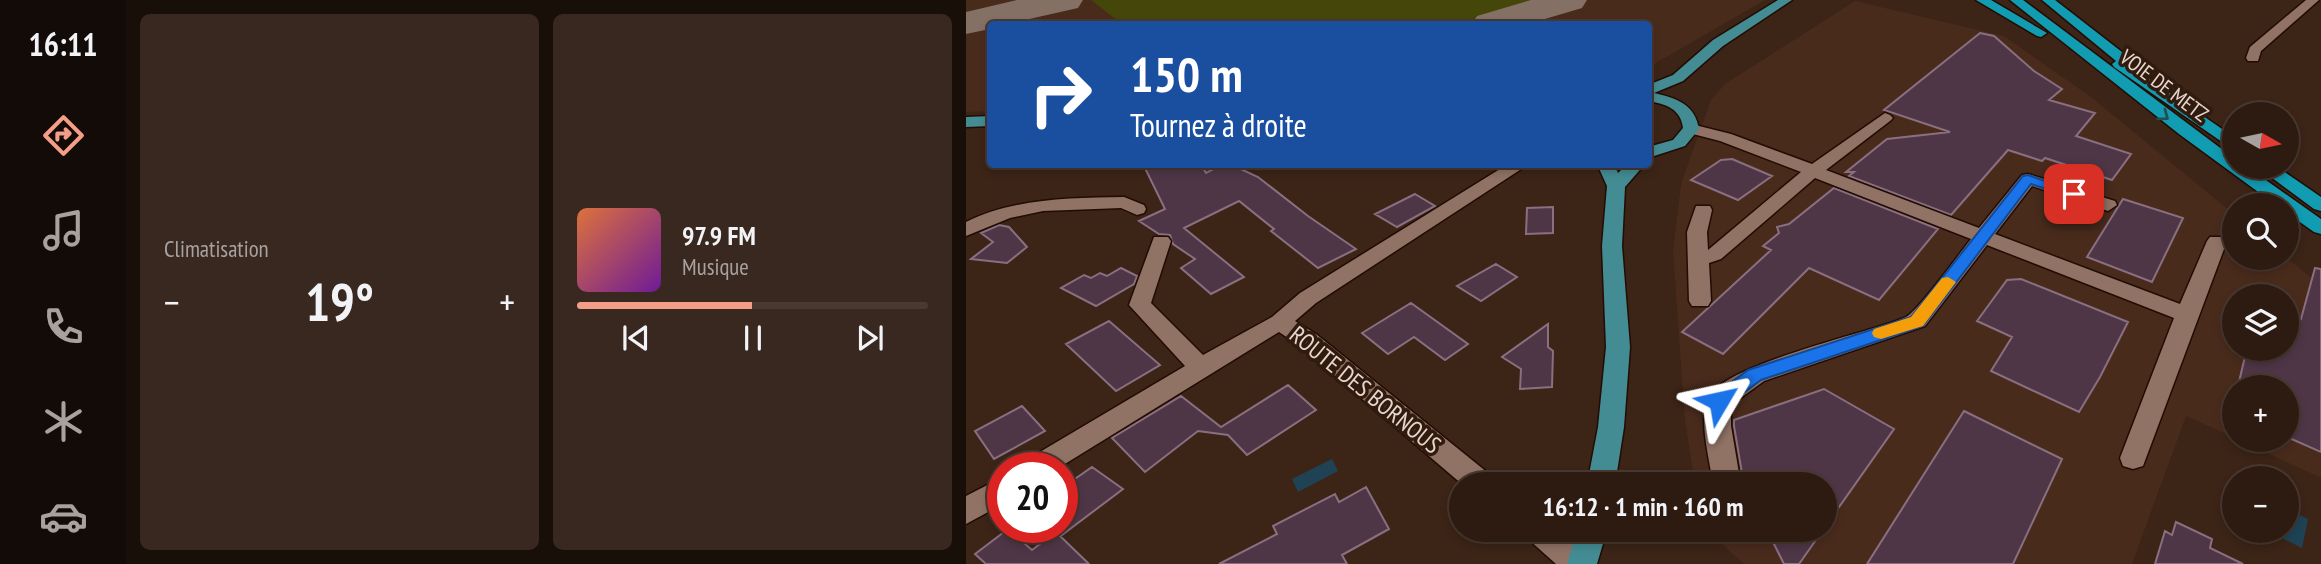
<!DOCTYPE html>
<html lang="fr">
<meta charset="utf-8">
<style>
body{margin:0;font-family:"PT Sans Narrow",sans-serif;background:#39281f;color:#f1f3f6;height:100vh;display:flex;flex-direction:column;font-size:26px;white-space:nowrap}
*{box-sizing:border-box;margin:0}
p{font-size:23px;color:#a7a19f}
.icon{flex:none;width:38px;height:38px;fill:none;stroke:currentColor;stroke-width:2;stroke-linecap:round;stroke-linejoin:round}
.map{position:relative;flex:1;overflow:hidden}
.drawer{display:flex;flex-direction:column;gap:14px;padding:14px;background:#190f09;width:840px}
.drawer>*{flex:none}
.banner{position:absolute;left:21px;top:21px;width:665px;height:147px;border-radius:7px;box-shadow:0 4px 10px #0003,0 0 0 2px #483931;background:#1a4fa0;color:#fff;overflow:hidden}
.needle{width:46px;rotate:99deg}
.controls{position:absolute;left:1256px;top:102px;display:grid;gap:14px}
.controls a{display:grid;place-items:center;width:77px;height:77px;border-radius:50%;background:#2d1b11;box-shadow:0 4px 10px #0003,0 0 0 2px #483931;font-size:35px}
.speed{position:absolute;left:21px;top:452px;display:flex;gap:14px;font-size:35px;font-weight:700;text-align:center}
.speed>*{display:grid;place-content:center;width:91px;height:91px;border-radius:50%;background:#2d1b11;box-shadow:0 4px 10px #0003,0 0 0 2px #483931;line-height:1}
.speed .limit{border:10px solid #d22;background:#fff;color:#111}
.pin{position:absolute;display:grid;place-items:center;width:60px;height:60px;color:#fff;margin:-30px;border-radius:14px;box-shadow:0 4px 10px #0006}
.me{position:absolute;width:77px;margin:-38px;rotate:54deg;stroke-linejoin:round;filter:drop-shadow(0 0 5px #0008)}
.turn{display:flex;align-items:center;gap:24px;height:147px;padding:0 28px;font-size:32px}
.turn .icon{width:91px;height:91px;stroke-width:2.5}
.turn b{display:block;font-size:49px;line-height:60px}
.big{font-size:52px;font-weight:800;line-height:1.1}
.drawer .card{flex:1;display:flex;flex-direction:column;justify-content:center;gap:10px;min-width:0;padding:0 24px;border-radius:10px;background:#39281f}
.song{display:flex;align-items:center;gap:21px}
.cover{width:84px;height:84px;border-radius:10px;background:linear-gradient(135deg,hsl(20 70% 55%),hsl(280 70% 35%))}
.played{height:7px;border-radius:4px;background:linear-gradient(90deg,#f49e87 50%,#483931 50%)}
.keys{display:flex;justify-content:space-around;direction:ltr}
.heat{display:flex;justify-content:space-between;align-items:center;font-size:38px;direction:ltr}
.drawer .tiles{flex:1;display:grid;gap:14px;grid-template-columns:repeat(2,1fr)}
.trip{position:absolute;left:483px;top:472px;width:388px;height:70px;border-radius:35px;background:#2d1b11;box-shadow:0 4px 10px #0003,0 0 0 2px #483931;font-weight:800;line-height:70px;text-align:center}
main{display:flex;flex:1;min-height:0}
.tab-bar{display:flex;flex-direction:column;width:126px;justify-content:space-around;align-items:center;background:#120b07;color:#a7a19f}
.tab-bar .icon{width:49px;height:49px}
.tab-bar .current{color:#f49e87}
.tab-bar b{font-size:32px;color:#f1f3f6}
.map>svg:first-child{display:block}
</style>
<main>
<nav class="tab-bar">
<b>16:11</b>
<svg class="icon current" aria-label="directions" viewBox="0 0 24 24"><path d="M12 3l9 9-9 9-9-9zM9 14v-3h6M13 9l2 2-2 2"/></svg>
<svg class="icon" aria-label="music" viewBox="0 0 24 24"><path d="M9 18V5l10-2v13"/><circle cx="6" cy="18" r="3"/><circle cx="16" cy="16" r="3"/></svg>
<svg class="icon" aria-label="phone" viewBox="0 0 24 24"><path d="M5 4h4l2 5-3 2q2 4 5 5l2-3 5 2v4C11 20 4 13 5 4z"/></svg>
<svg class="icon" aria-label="climate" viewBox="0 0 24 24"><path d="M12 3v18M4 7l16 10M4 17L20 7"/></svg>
<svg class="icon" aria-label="car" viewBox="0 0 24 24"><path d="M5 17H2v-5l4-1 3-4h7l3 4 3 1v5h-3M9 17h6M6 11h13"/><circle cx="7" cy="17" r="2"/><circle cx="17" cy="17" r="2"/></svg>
</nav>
<section class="drawer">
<div class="tiles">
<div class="card"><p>Climatisation</p>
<div class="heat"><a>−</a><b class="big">19°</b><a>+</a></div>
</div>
<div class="card">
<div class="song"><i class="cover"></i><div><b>97.9 FM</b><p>Musique</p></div></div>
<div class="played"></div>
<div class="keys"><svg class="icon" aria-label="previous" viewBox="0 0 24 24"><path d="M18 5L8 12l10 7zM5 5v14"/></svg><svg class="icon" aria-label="pause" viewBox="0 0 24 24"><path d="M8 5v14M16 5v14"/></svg><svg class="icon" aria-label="next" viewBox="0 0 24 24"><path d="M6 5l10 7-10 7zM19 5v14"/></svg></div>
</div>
</div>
</section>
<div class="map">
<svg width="1355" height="564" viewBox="0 0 1355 564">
<rect width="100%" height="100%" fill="#3c2417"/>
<!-- built -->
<path fill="#492b1c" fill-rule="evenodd" d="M0 0H799L683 67 682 24H24V111L0 112Z
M889 1 1038 36 1125 97 1269 215V257H1320L1355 286V478L1271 439H1321V387H1269V438L1220 416 1166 564H778L745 534 743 530H859V485H729L719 420 707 251 715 184 745 100 759 84ZM1269 296H1321V348H1269Z"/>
<!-- green -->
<path fill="#44460a" d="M125 0H578L501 24H156Z"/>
<!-- water -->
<path fill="#1f4354" d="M366 459 372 471 332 492 326 479Z
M1321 509 1342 519 1336 548 1314 537 1316 530H1321Z"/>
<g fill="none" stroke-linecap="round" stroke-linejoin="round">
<!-- taxiway -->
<path fill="#847065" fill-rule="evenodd" d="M51 0H117L112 8 41 24H24V29L0 34V12Z
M565 0H621L616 8 562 24H506L511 16Z"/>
</g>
<!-- building -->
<path fill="#4e3646" stroke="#8a6f80" stroke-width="2" d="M1014 33 1028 36 1068 71 1096 89 1083 100 1129 113 1110 136 1165 154 1146 180 1079 158 1076 161 1042 150 985 215 883 176 888 172H880L921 139 984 132 918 110Z
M766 159 806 176 772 200 725 180 755 160Z
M177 164H235L240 173 257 164H264L292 177 342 216 390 249 352 268 305 231 308 229 273 201 218 228 278 277 245 294 215 268 229 259 207 244 204 235 193 234 173 221 199 209Z
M868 188 972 229 913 300 843 268 757 354 716 332 805 250 797 246 813 233 811 227 823 224Z
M449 194 469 206 431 227 409 214Z
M1157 199 1217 218 1186 282 1121 257Z
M587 207V233L560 234 561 208Z
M33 225 43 227 61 247 41 263 5 259 27 242 15 233Z
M530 264 551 277 515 301 491 286Z
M155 268 171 276 168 284 130 306 95 288 118 275 125 278 134 273 141 276Z
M1349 268 1355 269V452L1321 437V387H1286L1273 382 1281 348H1321V314L1335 319Z
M1055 279 1162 322 1134 377 1113 412 1025 371 1046 337 1011 321 1041 280Z
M445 303 502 344 479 360 448 337 422 354 396 333Z
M143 321 194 365 150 391 100 344Z
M582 324V347L587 351 586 387 554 389 555 369 536 357Z
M322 385 350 410 281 455 262 435 232 431 179 472 146 438 215 396 255 427Z
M858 389 928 429 859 527V485H778L768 426V420Z
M56 406 79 431 28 459 9 431Z
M998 411 1096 459 1047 564H901Z
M126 467 157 489 96 535V488Z
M400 487 423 529 376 555 381 564H253L311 534 307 526 369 494 373 502Z
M1210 522 1246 539 1244 548 1277 564H1189L1199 531 1206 535Z
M42 529 66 550 90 532 123 564H20L9 554Z
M816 530H857L833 564H818L807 542Z"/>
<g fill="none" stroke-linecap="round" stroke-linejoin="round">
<defs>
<path id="minor" d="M1340 0H1353L1295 51 1292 61H1282L1280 58 1284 47Z
M919 113 924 115 927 118 924 121 860 170 1013 228 1056 175 1062 174 1149 201 1151 205 1142 211 1066 186 1029 234 1214 304 1241 241 1244 237H1258L1261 241 1177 466 1167 469 1157 466 1154 458 1208 318 1021 245 959 326 798 381 765 405V426L775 485H747C744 460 733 425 741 400 753 365 904 333 940 317 953 310 993 254 1005 239L849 178 755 259 743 263 745 301 742 306H726L723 301 721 232 730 206H744L746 210 741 232 742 250 835 172 754 141 719 132 717 129 725 124 765 134 846 164Z
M542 164H563L350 303 329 321 350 334 527 477 531 485H497L334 346 313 332 94 467H59L62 459 219 366 163 305 188 237H202L205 241 185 303 237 355 306 317 334 293Z
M158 197 178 205 180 209 178 213 171 215 155 208 77 211 44 218 0 236V222C49 198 104 198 158 197Z
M37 477V504L0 524V496Z
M557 530H594L623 554 627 564H590L562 539Z"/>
<path id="major" d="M812 0H826L757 46 717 81 688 93C710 98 729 104 733 129L719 146 682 158V147L707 140 717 128C715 109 700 104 682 101V85L707 75 747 40Z
M24 116V126L0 127V117Z
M631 164H648L652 173 661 164H679L659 187 656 246 664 347 658 427 649 485H621L632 427 640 347 636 246 641 186Z
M611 530H641L631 564H601Z"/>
<path id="highway" d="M1010 0H1025L1081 33 1075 37 1071 36Z
M1044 0H1057L1269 159V166H1280L1355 219V234L1348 232 1321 213V205H1310L1213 134Z
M1076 0H1089L1174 66 1176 69 1174 72 1269 138V151L1148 67 1146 64 1150 61Z
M1290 166H1310L1355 197V211L1348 209Z"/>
</defs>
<!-- minor casing -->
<use href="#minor" stroke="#220c03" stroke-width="3"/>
<!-- major casing -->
<use href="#major" stroke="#220c03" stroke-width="3"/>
<!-- highway casing -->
<use href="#highway" stroke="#220c03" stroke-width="3"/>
<!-- minor -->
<use href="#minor" fill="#907365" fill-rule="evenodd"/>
<!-- major -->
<use href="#major" fill="#448c93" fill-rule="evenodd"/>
<!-- highway -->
<use href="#highway" fill="#119cb2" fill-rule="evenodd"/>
</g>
<!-- one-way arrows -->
<defs><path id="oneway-chevron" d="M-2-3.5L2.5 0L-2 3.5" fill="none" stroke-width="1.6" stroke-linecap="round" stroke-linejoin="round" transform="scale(1.75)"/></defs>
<use stroke="#244e50" href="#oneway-chevron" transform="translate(1198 116) rotate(37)"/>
<!-- route -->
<path fill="#1a73e8" stroke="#114b97" stroke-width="2" d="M1062 175 1115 194 1108 198 1065 184 957 326 795 380 760 406 753 408 747 406 744 401 747 396 782 370 945 317 1057 176Z"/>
<!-- slow -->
<path fill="#f59e0b" d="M982 277 990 282 957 326 915 339 908 337 906 333 908 329 945 317 976 278Z"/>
<g text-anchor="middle" stroke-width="7" stroke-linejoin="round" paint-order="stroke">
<!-- far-street labels -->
<g font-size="21" fill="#e6d6ce" stroke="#311a0e">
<text transform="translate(1198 86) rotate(37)" y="7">VOIE DE METZ</text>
</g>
<!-- street labels -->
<g font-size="24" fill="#e6d6ce" stroke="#311a0e">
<text transform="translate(399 390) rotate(39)" y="8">ROUTE DES BORNOUS</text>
</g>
</g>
</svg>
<div class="controls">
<a><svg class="needle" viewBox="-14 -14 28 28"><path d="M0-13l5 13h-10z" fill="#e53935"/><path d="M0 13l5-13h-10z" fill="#a7a19f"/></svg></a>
<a><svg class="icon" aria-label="search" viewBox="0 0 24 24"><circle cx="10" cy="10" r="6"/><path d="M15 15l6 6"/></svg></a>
<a><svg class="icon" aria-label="layers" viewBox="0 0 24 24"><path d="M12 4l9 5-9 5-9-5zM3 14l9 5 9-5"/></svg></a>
<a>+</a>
<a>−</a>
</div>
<div class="speed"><div class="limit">20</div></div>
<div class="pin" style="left:1108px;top:194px;background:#d93025"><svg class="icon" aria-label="arrive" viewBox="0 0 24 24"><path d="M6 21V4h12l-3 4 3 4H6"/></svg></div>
<svg class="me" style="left:753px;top:401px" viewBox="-20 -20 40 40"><path d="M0-17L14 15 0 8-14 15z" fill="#1a73e8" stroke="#fff" stroke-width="4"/></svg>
<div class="trip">16:12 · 1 min · 160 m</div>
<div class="banner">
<div class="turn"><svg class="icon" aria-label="right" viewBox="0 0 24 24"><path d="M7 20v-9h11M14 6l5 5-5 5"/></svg><div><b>150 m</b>Tournez à droite</div></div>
</div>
</div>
</main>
